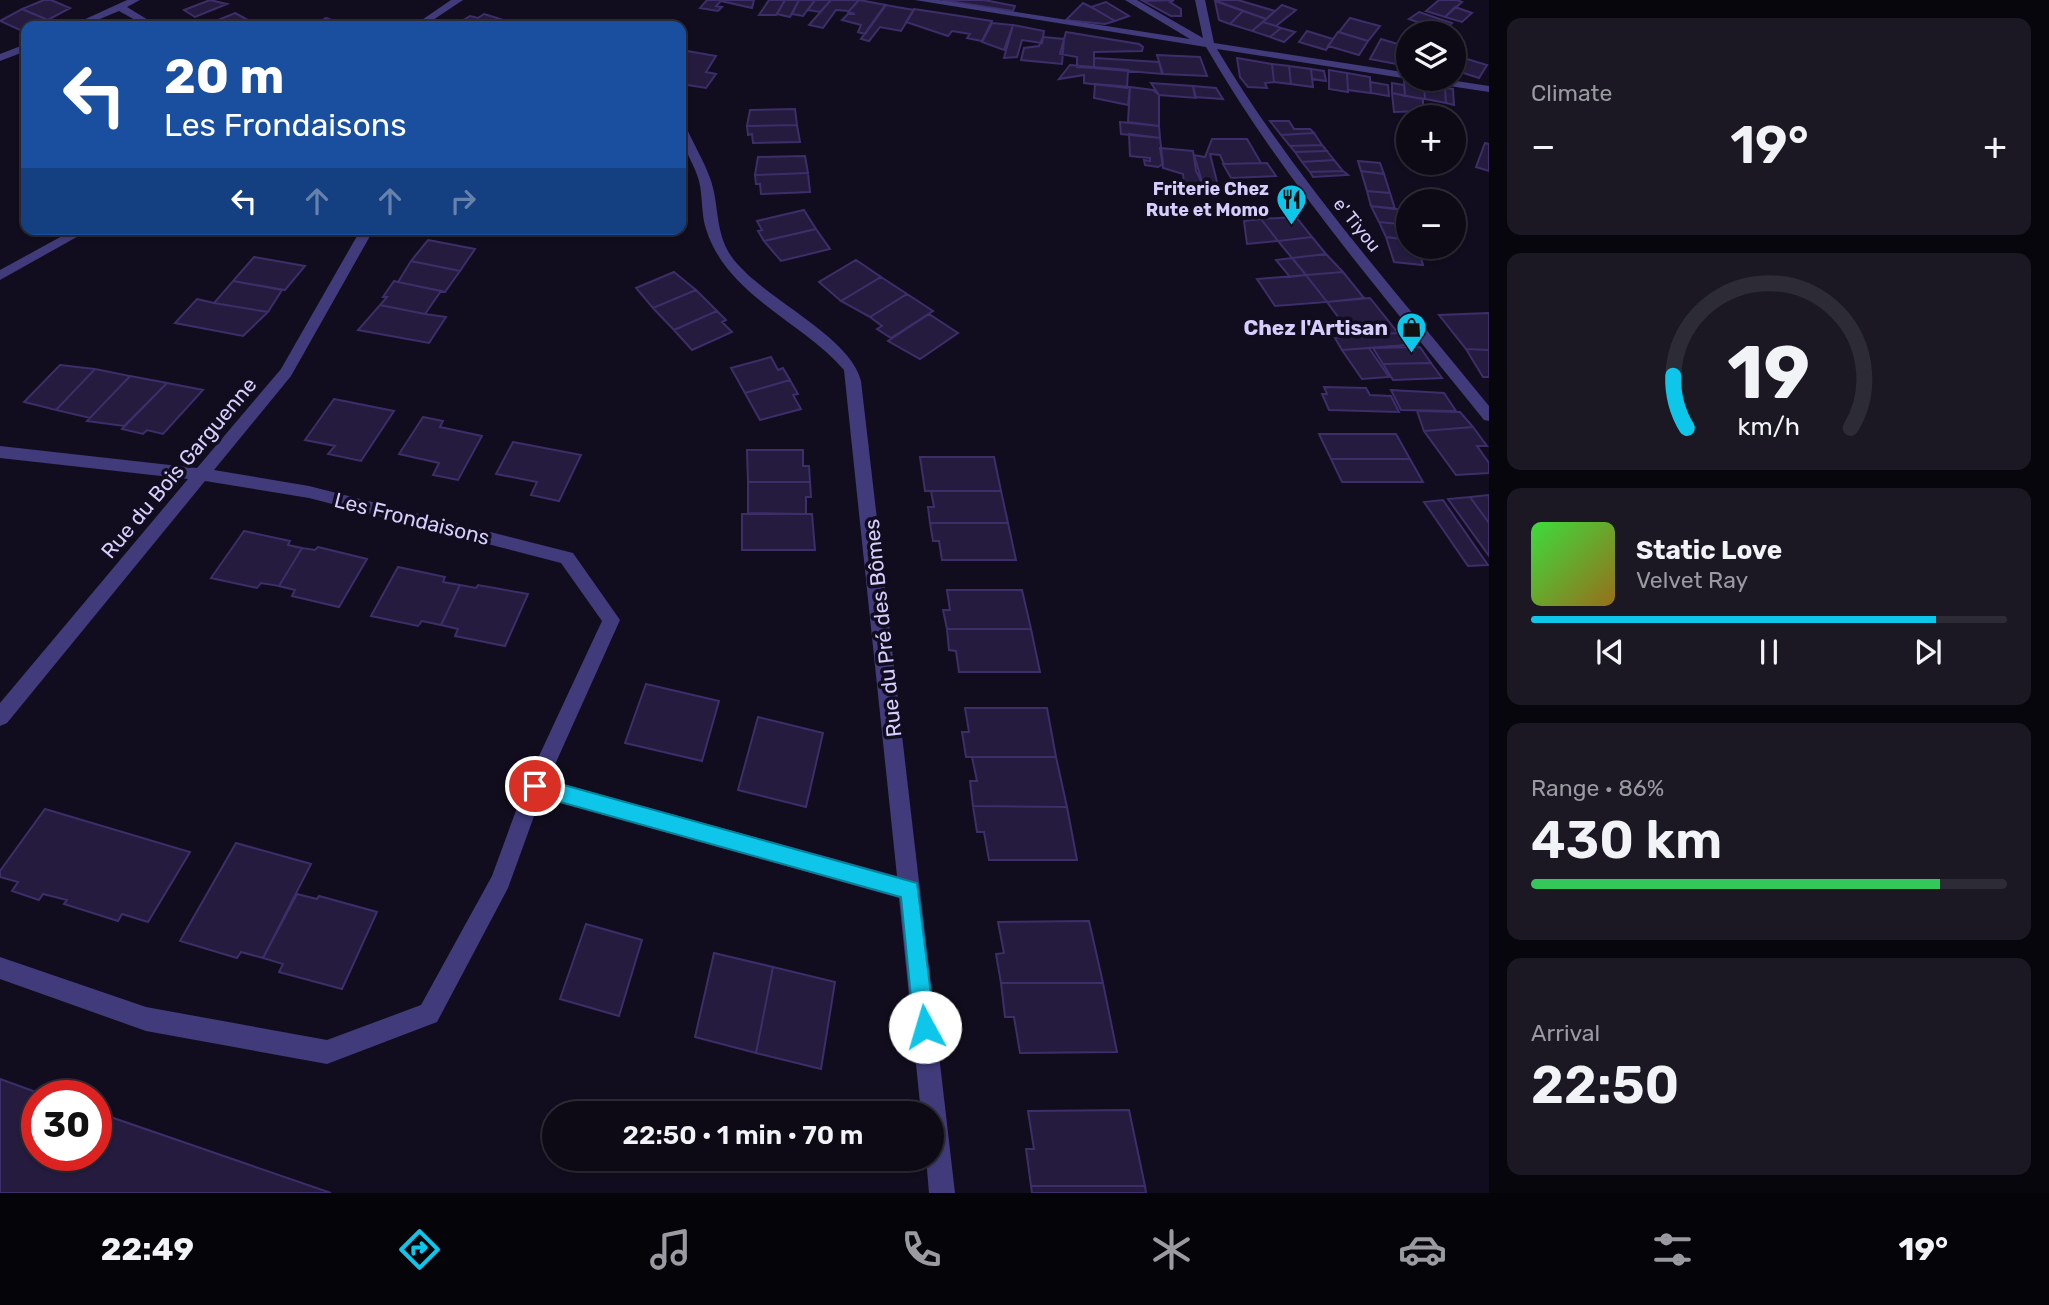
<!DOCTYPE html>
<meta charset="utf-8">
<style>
body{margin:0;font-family:Rubik,sans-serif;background:#1b1823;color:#f1f3f6;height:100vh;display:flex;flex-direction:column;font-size:26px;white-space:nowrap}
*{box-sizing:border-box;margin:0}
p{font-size:23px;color:#9a9aa1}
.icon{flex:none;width:38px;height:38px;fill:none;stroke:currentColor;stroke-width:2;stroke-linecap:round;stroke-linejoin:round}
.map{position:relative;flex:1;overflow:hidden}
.side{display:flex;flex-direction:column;gap:18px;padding:18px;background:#07060c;width:560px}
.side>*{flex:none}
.banner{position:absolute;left:21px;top:21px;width:665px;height:214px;border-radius:14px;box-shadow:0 2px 5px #0004,0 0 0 2px #2d2b35;background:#1a4fa0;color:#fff;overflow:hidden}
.controls{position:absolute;left:1396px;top:21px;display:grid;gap:14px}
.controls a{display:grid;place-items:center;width:70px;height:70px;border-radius:50%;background:#0d0a16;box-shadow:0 2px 5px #0004,0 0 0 2px #2d2b35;font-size:35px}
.speed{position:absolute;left:21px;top:1080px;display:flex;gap:14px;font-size:35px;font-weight:700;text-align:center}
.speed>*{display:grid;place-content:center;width:91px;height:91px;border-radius:50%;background:#0d0a16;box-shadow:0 2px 5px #0004,0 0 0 2px #2d2b35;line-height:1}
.speed .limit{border:10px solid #d22;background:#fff;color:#111}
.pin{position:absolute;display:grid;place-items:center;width:60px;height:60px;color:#fff;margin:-30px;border:4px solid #fff;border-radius:50%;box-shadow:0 2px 7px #0007}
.me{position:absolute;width:77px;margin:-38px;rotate:354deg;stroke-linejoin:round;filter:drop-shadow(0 0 5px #0008)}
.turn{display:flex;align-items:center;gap:24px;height:147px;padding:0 28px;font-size:32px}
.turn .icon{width:91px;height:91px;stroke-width:2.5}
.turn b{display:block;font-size:49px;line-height:60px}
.lanes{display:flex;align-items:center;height:66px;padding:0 28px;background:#0003;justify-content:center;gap:35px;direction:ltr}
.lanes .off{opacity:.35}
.big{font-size:52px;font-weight:600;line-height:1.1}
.side .tile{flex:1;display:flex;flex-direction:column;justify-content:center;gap:10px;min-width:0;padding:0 24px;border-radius:14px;background:#1b1823}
.side .dial{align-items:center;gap:0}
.dial svg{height:182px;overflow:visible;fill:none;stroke:#2d2b35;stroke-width:7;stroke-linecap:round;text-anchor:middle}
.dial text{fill:#f1f3f6;stroke:none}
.song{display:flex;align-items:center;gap:21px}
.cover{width:84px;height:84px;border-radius:10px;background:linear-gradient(135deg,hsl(120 70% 55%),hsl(40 70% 35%))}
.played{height:7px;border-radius:4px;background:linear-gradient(90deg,#0dc6e9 85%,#2d2b35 85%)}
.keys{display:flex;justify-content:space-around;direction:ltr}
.heat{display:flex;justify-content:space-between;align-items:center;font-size:38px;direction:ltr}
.charge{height:10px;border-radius:5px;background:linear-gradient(90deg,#34c759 86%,#2d2b35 0)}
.trip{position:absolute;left:542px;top:1101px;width:402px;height:70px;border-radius:35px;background:#0d0a16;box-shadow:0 2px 5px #0004,0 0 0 2px #2d2b35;font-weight:600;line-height:70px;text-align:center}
.tabs{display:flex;height:112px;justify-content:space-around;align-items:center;background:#050409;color:#9a9aa1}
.tabs .icon{width:49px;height:49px}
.tabs .active{color:#0dc6e9}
.tabs b{font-size:32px;color:#f1f3f6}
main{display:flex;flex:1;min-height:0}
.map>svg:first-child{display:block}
</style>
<main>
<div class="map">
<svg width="1489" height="1193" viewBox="0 0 1489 1193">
<rect width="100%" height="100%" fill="#110d1e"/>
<!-- building -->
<path fill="#241b3e" stroke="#3d2e69" stroke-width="2" d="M44 0H51L70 8 48 20 22 9Z
M210 0 227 4 195 17 184 10Z
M707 0H754L752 8 721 1 716 6 722 7 718 11 700 8Z
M769 0H785L776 15H759Z
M785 0H799L790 17 777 14Z
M799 0H815L803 16 792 14Z
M815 0H831L820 12 808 10Z
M831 0H859L849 11 836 10 823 28 809 25Z
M859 0 886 5 865 34 858 32 861 25 842 20 848 14H855L848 12Z
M942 0H984L1015 6 1013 11Z
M1174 0 1170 2 1181 9V16H1171L1143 1Z
M1214 0H1238L1275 11 1266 19Z
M1439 0H1457L1462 2 1445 17 1426 11Z
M1215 1 1243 11 1230 24 1219 20Z
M1106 2 1129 16 1115 21 1091 7Z
M1083 3 1091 7 1115 21 1105 24 1066 20Z
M885 5 914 10 901 31 880 27 869 41 861 39Z
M1282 5 1296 10 1276 26 1263 22Z
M1455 7 1472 13 1462 22 1445 17Z
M22 9 48 20 20 30 0 21Z
M914 9 960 16 992 21 982 41 967 38 970 34 952 31 948 36 906 22Z
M1243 11 1266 19 1252 31 1230 24Z
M1419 12 1452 23 1442 31 1409 19Z
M235 13 257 25 220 26 224 24 218 20Z
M484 14 510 22 504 26 457 24 470 16 478 18Z
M326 18 349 26H311Z
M1350 18 1380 26 1368 41 1339 32Z
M1263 22 1276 26 1281 28 1270 37 1252 31Z
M992 23 1013 25 1004 50 982 42Z
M1013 25 1044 31 1042 43 1022 40 1017 57 1004 58Z
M1281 28 1295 32 1284 42 1270 37Z
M1307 31 1333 39 1326 50 1299 42Z
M1066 32 1139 44 1143 47 1142 51 1094 52V68L1077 67V57L1060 54Z
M1338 32 1368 41 1359 55 1328 46Z
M1043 37 1064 39 1062 64 1021 60 1024 48 1039 46Z
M1381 39 1408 47 1396 64 1370 59Z
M681 50 716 56 706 72 716 74 706 88 681 84Z
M1157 55 1200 57 1207 76 1163 74Z
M1454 55 1487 65 1479 78 1454 70Z
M1094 58 1159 62 1162 74 1094 68Z
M1237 58 1272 64 1274 82 1265 83 1267 88 1248 87 1240 77Z
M1272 64 1289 66 1291 84 1274 82Z
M1070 65 1128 70 1127 88 1084 83V75L1059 79Z
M1289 66 1311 69 1313 87 1291 84Z
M1311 69 1324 71 1326 81 1312 79Z
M1329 70 1347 73 1348 92 1329 89Z
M1347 73 1370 77 1371 93 1348 90Z
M1404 80 1424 84 1425 99 1405 96Z
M1370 82 1388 85 1389 96 1371 93Z
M1151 83 1193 86 1196 98 1159 95Z
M1392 83 1404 85 1405 96 1392 93Z
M1095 84 1130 87 1128 105 1094 98Z
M1424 84 1445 88 1446 103 1425 99Z
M1193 86 1216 88 1223 99 1195 97Z
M1130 87 1153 90 1159 95V126L1128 122Z
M1445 88 1453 89 1454 105 1446 103Z
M1392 93 1423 99V111L1394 112Z
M795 109 797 125 747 126 750 110Z
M1270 121H1289L1294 129H1310L1314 133 1281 135Z
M1120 122 1159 126 1160 138 1121 134Z
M797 125 800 142 753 143 752 134 748 135 747 126Z
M1314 133 1322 145 1290 146 1281 135Z
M1129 134 1160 138 1163 164 1158 167 1145 165 1144 160 1150 161V158L1130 156Z
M1212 139H1247L1261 163 1224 164 1220 155 1210 154 1218 186 1203 185 1194 155 1205 157Z
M1485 143 1489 144V171L1476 167Z
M1322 145 1327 151 1295 152 1290 146Z
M1160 148 1193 151 1196 171 1203 185 1184 184 1183 174 1163 168Z
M1327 151 1334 160 1302 162 1295 152Z
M805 156 808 173 755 175 758 157Z
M1334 160 1343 171 1310 172 1302 162Z
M1358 161 1380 163 1384 174 1361 171Z
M1267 163 1276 176 1231 178 1223 164Z
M1343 171 1348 175 1313 177 1310 172Z
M1361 171 1384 174 1390 193 1367 191Z
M808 173 810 192 761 194 760 184H756L755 175Z
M1367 191 1390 193 1395 209 1371 206Z
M1371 206 1409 210V225L1379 222Z
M804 210 816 229 764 241 758 231 762 230 757 221Z
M1296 217 1312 237 1278 241 1261 219Z
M1261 219 1278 241 1247 244 1244 221Z
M1379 222 1409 225V240L1386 237Z
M816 229 830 249 781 261 764 241Z
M1312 237 1326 254 1292 258 1278 241Z
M1386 237 1409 240V247H1418L1423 265 1394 262Z
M428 240 475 249 460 271 411 261Z
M1326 254 1343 272 1306 275 1292 258Z
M254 257 305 266 285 290 233 281Z
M1292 258 1306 275 1290 277 1276 260Z
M856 260 881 277 841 301 819 282Z
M411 261 460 271 445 292 398 282Z
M674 272 696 290 653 308 636 288Z
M1343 272 1364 298 1327 302 1306 275Z
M1306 275 1327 302 1275 306 1257 279Z
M881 277 907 294 870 317 841 301Z
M233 281 282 290 268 312 214 303Z
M394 281 398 282 441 291 425 314 380 305 387 297H383Z
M696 290 717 311 674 330 653 308Z
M907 294 933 311 891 338 877 329 882 326 870 317Z
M1370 298 1398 333 1353 337 1327 302Z
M197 299 214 303 268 312 243 336 175 323Z
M380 305 425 314 446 317 429 343 358 330Z
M717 311 726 320 722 322 732 332 692 350 674 330Z
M1489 313V350L1466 349 1439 315Z
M929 314 958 333 920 359 888 341Z
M1398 333 1406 345 1342 350 1335 338Z
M1420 347 1431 363 1383 364 1373 348Z
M1369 348 1389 377 1362 379 1342 350Z
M1466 349 1489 350V377H1483Z
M771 357 778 370 783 368 790 380 745 393 731 368Z
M1431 363 1442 378 1393 380 1383 364Z
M60 365 95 369 56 410 24 402Z
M95 369 130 376 90 418 56 410Z
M130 376 167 383 124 426 87 421Z
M790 380 798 394 793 395 801 409 760 420 745 393Z
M167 383 203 390 163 434 147 430 143 434 122 429Z
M1324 387 1366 388 1370 395 1391 396 1399 412 1329 410 1322 394H1327Z
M1391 390 1444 393 1456 411 1401 410Z
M334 399 394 411 361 461 328 454 335 446 305 440Z
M1417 411 1460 412 1473 427 1424 431Z
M423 417 443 421 440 427 482 436 458 480 433 475 439 463 399 454Z
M1473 427 1487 446H1477L1489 463V473L1456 475 1424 431Z
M1319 434H1396L1410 459H1331Z
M513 442 581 455 559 501 531 495 537 482 496 474Z
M747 450H803V466H809L810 482H748Z
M920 457H994L1001 491H925Z
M1331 459H1410L1423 482H1342Z
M748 482H810L811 497H806V514L748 513Z
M931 491H1001L1008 523H930L928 507H934Z
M1489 495V523L1470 497Z
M1470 497 1489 523V556L1448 499Z
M1443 500 1488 565 1468 566 1424 502Z
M742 514H812L815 550H742Z
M930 523H1008L1016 560H942L939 541H933Z
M244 531 290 541 288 545 302 548 279 586 261 583 257 588 211 578Z
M318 547 367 559 339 607 292 596 295 590 279 586 302 548 315 550Z
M398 567 445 577 443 582 460 585 441 625 422 621 418 626 371 616Z
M460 585 476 588 478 585 528 594 505 646 455 636 458 629 441 625Z
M947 590H1022L1031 629H947L943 610H950Z
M947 629H1031L1040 672H959L956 651 949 650Z
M646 684 719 701 702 761 625 743Z
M965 708H1047L1056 757H966L962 732H969Z
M758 717 823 733 806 807 738 790Z
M972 757H1056L1067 807 973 806 970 781H977Z
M973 806 1067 807 1077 860H989L984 832H977Z
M45 809 190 852 148 922 122 914 118 921 64 904 67 900 43 894 39 900 12 891 18 882 0 877V871Z
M236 843 311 864 263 958 241 952 237 958 180 941Z
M297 894 317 899 319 896 377 912 342 989 279 972 283 964 263 958Z
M1089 921 1103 983H1001L996 954 1004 953 998 922Z
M586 924 642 940 619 1016 560 999Z
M714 953 773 967 756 1053 695 1037Z
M773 967 835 982 821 1069 756 1053Z
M1001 983H1103L1117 1052 1020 1053 1014 1017H1005Z
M0 1079 47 1096H37V1155H96V1112L331 1193H0Z
M1129 1110 1145 1186H1031L1026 1149H1034L1028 1111Z
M1031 1186H1145L1146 1193H1032Z"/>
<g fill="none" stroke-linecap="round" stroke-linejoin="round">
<!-- minor -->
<path fill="#413b7b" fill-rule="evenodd" d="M127 0H140L127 7 158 26H146L119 11 83 26H70Z
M451 0H463L424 26H413Z
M915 0H939L1190 39 1125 0H1137L1203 38 1195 0H1205L1214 43 1409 73V79L1217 49C1294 178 1395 290 1489 406V421L1484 420C1387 299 1284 182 1206 47Z
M26 44V51L0 61V54Z
M1418 79H1443L1489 86V92L1423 82Z
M681 126 687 129C694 145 704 161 710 178 720 205 714 235 734 260 766 300 850 336 861 381L955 1193H929L926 1158H933V1113H921L899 898 541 797 508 888 437 1022 327 1064 146 1031 0 979V957L146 1007 327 1040 421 1005 492 876 525 786 602 621 561 563 309 498 205 481 7 723 0 726V703L188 479 0 458V446L197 468 281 369 361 229H374L291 376 214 470 309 486 573 553 620 620 548 780 897 876 844 370C802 321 727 296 706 229 701 214 703 197 699 181 694 161 680 147 681 126Z
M75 229H91L0 280V270Z"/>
</g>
<!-- route -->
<path fill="#0dc6e9" stroke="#088197" stroke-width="2" d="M535 777 917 883 935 1027 932 1035 925 1038 917 1035 914 1027 901 897 535 795 528 792 526 786 528 780Z"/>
<!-- icons -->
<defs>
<symbol id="restaurant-pin" viewBox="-11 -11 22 30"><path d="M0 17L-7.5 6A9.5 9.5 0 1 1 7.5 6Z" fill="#0dc6e9" stroke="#110d1e"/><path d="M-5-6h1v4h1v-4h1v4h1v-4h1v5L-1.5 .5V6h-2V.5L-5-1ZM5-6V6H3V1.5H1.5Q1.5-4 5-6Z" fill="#111"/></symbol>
<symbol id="shop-pin" viewBox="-11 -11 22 30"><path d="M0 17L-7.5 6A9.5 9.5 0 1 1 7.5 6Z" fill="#0dc6e9" stroke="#110d1e"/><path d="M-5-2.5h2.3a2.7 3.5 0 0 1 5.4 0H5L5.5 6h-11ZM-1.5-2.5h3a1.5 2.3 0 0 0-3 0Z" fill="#111"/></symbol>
</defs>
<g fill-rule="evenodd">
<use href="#restaurant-pin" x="1274" y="182" width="35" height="47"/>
<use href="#shop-pin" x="1394" y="310" width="35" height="47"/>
</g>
<g text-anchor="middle" stroke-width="7" stroke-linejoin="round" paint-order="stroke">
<!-- far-poi labels -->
<g font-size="18" font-weight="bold" fill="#d6cefc" stroke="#110d1e" text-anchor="end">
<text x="1269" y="195">Friterie Chez<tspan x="1269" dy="21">Rute et Momo</tspan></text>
</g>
<!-- far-street labels -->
<g font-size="18" fill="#d6cefc" stroke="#110d1e">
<text transform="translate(1357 225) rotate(51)" y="6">e' Tiyou</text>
</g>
<!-- poi labels -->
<g font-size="21" font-weight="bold" fill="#d6cefc" stroke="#110d1e" text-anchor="end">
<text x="1388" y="335">Chez l'Artisan</text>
</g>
<!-- street labels -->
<g font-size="21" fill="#d6cefc" stroke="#110d1e">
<text transform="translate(179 468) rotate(-50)" y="7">Rue du Bois Garguenne</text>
<text transform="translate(412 519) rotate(14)" y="7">Les Frondaisons</text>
<text transform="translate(883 628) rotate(-96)" y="7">Rue du Pré des Bômes</text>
</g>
</g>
</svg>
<div class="controls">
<a><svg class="icon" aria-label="layers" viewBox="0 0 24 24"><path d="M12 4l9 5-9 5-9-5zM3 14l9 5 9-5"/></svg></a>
<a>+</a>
<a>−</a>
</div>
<div class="speed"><div class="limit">30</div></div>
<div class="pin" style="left:535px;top:786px;background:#d93025"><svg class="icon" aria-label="arrive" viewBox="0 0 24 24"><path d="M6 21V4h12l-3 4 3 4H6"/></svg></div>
<svg class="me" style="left:925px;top:1027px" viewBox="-20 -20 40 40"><circle r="19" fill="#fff"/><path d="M0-13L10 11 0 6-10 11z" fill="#0dc6e9"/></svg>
<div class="trip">22:50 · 1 min · 70 m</div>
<div class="banner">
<div class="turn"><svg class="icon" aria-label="left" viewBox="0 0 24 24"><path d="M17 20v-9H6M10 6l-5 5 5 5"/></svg><div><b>20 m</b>Les Frondaisons</div></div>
<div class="lanes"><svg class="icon" aria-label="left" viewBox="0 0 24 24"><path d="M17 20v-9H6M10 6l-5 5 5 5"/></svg><svg class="icon off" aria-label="ahead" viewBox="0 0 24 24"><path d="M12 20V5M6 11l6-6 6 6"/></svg><svg class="icon off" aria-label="ahead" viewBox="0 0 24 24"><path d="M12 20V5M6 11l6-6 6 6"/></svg><svg class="icon off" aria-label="right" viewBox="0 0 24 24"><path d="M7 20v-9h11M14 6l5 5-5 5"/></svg></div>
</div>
</div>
<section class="side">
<div class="tile"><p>Climate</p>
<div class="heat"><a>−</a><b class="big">19°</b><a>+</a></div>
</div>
<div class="tile dial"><svg viewBox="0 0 100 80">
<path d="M14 69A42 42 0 1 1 86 69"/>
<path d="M14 69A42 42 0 0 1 8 46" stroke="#0dc6e9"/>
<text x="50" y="56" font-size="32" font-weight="700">19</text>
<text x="50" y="72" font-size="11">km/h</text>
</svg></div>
<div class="tile">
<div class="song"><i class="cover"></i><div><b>Static Love</b><p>Velvet Ray</p></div></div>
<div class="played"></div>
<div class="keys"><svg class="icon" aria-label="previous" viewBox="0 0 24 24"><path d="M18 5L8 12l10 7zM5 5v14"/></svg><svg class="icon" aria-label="pause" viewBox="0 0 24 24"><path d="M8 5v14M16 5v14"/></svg><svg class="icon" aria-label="next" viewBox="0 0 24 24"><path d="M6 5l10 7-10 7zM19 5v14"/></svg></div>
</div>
<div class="tile"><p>Range · 86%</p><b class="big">430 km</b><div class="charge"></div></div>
<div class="tile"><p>Arrival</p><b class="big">22:50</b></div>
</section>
</main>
<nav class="tabs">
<b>22:49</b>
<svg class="icon active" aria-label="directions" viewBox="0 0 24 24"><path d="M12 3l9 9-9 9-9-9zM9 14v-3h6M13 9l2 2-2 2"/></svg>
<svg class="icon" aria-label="music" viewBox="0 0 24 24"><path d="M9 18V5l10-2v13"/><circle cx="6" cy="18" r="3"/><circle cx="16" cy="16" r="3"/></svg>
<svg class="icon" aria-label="phone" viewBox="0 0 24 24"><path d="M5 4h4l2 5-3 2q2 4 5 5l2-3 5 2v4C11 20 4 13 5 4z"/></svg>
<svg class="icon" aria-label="climate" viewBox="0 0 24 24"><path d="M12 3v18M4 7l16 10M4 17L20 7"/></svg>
<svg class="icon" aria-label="car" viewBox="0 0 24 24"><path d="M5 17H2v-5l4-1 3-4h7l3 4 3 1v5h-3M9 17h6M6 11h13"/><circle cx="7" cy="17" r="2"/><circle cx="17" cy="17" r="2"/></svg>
<svg class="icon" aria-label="filters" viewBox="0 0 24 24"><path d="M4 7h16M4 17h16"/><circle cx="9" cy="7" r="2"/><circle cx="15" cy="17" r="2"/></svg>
<b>19°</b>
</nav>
